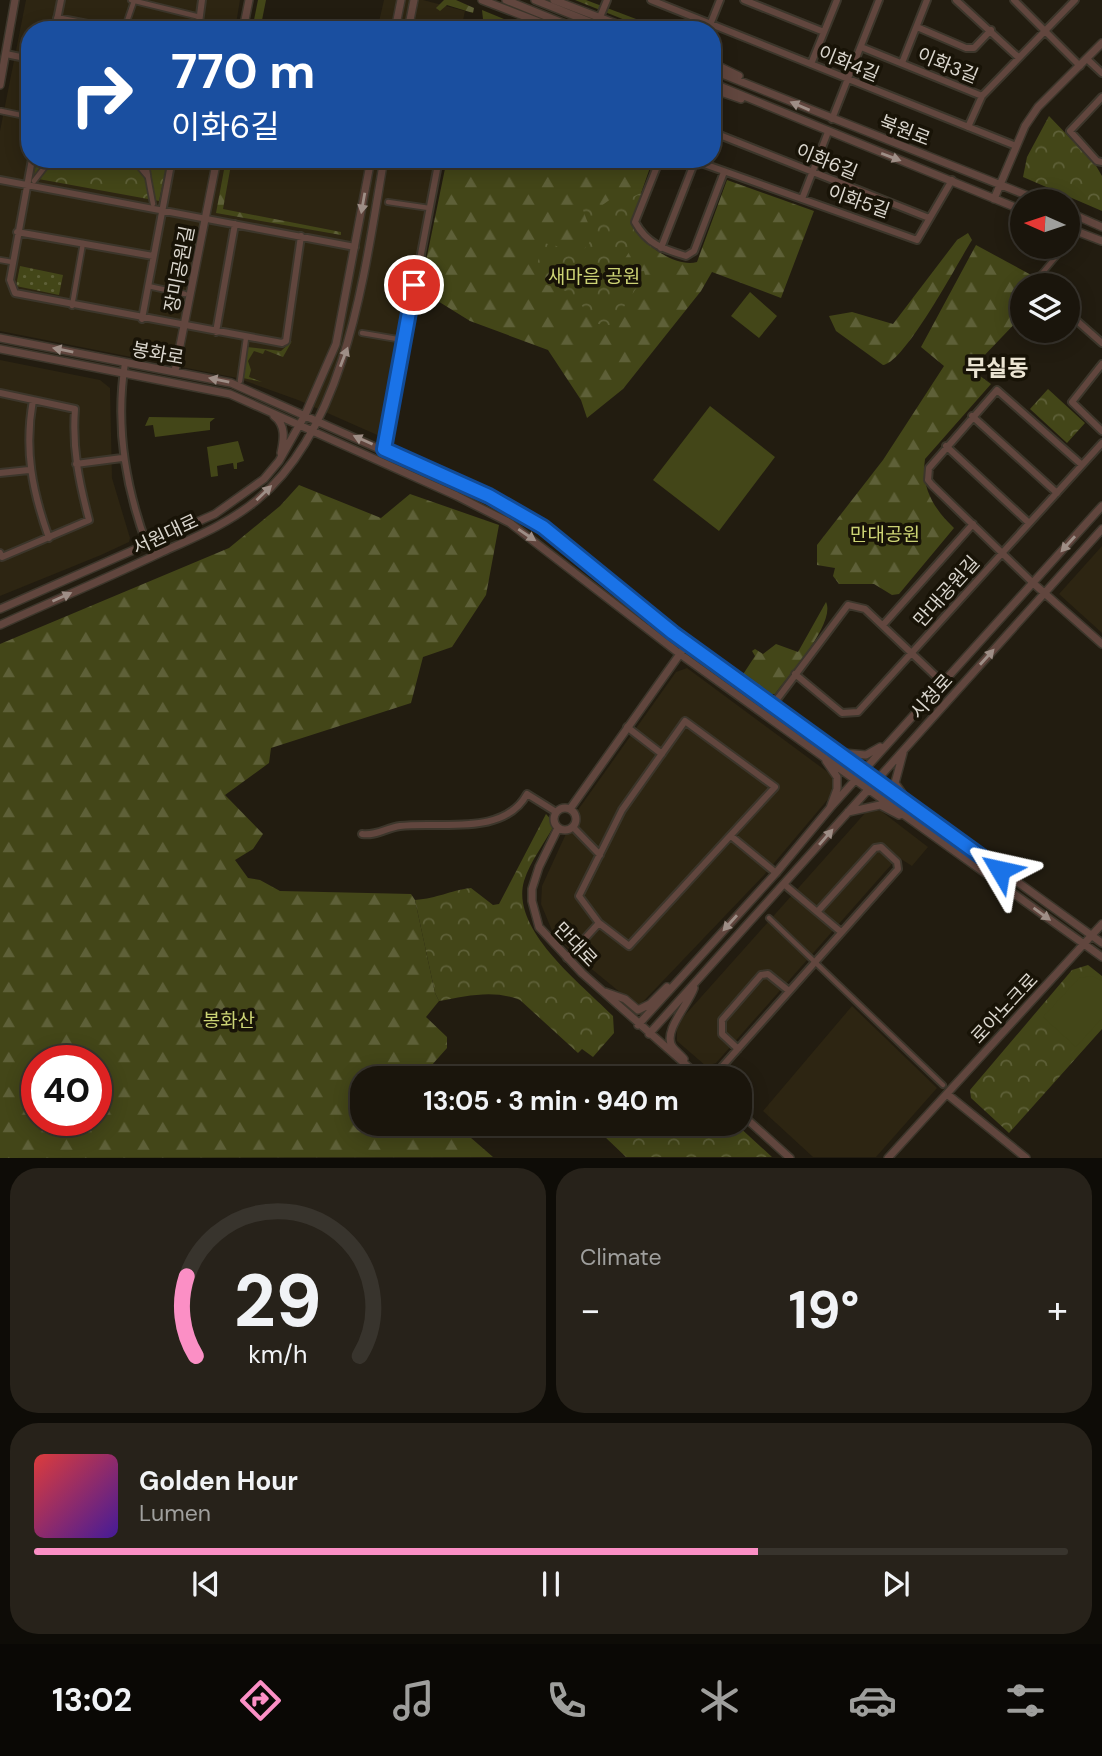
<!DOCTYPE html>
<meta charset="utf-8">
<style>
body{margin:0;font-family:"DM Sans","Noto Sans KR",sans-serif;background:#27221a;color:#f1f3f6;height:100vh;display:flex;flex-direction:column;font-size:26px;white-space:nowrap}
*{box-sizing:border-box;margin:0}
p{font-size:23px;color:#9f9f9d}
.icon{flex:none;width:38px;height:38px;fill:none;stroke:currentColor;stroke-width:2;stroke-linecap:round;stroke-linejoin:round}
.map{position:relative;height:1158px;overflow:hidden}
.panel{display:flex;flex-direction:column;gap:10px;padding:10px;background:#0e0c07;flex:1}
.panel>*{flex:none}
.top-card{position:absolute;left:21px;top:21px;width:700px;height:147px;border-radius:28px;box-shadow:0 4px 18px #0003,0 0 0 2px #38342d;background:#1a4fa0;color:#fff;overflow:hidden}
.needle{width:46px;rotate:273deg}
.tools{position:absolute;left:1010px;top:189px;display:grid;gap:14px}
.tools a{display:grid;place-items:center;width:70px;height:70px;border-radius:50%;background:#1a150c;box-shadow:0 4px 18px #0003,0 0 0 2px #38342d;font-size:35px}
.speed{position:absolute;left:21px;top:1045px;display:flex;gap:14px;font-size:35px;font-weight:700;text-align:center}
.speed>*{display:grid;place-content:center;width:91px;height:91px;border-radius:50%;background:#1a150c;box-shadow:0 4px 18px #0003,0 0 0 2px #38342d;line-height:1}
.speed .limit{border:10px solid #d22;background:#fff;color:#111}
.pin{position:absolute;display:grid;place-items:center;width:60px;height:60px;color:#fff;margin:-30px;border:4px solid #fff;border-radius:50%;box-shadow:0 2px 7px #0007}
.me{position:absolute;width:77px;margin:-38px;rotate:306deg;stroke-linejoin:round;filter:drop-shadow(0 0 5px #0008)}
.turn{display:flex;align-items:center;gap:24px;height:147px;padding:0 35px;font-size:32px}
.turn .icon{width:91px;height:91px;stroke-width:2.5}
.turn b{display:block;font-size:49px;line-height:60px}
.big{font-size:52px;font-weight:700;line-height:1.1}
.panel .tile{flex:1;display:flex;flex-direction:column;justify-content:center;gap:10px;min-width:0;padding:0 24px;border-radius:28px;background:#27221a}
.panel .dial{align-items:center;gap:0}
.dial svg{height:182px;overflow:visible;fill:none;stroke:#38342d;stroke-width:7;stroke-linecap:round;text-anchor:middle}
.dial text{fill:#f1f3f6;stroke:none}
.song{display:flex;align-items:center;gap:21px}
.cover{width:84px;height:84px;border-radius:10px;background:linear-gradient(135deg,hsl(0 70% 55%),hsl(260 70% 35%))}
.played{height:7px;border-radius:4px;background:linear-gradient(90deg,#fb8fc5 70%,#38342d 70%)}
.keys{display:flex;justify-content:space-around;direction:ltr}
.heat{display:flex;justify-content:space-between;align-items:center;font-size:38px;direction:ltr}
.panel .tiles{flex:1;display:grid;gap:10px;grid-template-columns:1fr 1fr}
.tile:last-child{grid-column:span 2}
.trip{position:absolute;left:350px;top:1066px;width:402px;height:70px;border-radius:28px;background:#1a150c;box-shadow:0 4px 18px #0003,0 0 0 2px #38342d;font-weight:700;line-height:70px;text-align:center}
.tab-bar{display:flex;height:112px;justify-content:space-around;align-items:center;background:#0a0805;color:#9f9f9d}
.tab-bar .icon{width:49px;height:49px}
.tab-bar .on{color:#fb8fc5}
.tab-bar b{font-size:32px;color:#f1f3f6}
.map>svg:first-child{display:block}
</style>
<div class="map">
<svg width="1102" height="1158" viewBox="0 0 1102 1158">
<defs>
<pattern id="grass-dots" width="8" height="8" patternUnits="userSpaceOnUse" patternTransform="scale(1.75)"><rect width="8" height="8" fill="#434618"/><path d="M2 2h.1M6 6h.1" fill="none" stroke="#5e6038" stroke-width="1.8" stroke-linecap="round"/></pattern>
<pattern id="forest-firs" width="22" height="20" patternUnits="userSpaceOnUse" patternTransform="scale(1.75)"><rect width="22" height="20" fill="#434618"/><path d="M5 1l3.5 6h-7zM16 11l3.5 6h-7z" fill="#5e6038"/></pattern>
<pattern id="park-crowns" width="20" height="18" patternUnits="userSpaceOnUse" patternTransform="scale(1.75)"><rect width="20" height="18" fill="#434618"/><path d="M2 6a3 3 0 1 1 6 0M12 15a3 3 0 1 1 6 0" fill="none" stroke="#5e6038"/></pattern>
</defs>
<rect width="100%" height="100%" fill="#221c10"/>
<!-- built -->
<path fill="#2d2512" d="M26 0H240L235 30H30V159H437L384 438 298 400 237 378 0 331V131Z
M384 0H423L465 11 461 30H377Z
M0 360 100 380 110 388 112 478 130 538 129 542 101 555 0 596Z
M1102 546V633L1059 594Z
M687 668 833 776 834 792 764 875 638 1007 577 957 553 933 541 904 542 886 575 814 676 672Z
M873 810 881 811 928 847 912 866 898 857 716 1063 706 1066 677 1041V1024L866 812Z
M852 1006 937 1088 876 1157H813L763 1111Z"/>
<!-- grass -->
<path fill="url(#grass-dots)" d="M20 266 63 275 59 295 16 286Z"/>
<!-- forest -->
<path fill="url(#forest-firs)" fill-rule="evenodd" d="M258 0H266L260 30H252Z
M444 0H456L474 8 473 13 447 5 440 11 436 8Z
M575 0H586L665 30H650Z
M482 10 531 30H511L483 19Z
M226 159H232L223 209 341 232V235L216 213Z
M447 159H653L631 222C640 242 674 268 697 262L727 180 814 211 781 298 712 272 701 291 623 389 587 418 581 400 548 350 470 321 420 290Z
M968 233 972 240C958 262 905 363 883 365L836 331 829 316 852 312 893 324 957 240Z
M976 245 1033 276C1019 290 1010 298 1021 317L979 361 980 376 991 384 925 459C921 487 933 508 954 528L899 594 892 595 874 584H839L833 576 835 568 817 565V545L883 460 944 366 921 347Z
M292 341 283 357 265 350 263 354 254 351 248 361 251 370 249 377 262 382 243 378 247 347 281 351Z
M299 485 381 518 410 494 499 525 486 595 452 647 423 657 411 703 271 748 269 763 225 795 263 834 253 849 235 860 248 878 260 880 280 891 411 894 415 900 435 993 439 1001 426 1017 447 1037V1048L431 1066 427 1078H362V1124H455L493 1157 0 1158V644L229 548 280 506ZM37 1060H96V1120H37Z
M826 602C836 623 789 675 775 694H768L740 679 755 656 752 651 755 649 763 654 776 644 798 652Z"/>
<!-- park -->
<path fill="url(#park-crowns)" d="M1049 116 1095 164 1102 176V211L1023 177 1027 157Z
M37 159H168L159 201 33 178Z
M643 192 631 222 635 233 653 248 631 249 619 268 621 273 644 271 645 275 612 325C586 325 591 318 579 301 571 290 556 288 544 284L536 267 544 243 581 252C600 237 587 226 582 206L592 197 601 206 615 196 626 194 628 199Z
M1048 389 1085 423 1067 443 1030 409Z
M546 814 555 824C545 842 530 862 524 881 510 930 582 984 613 1016L614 1033 593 1057 582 1049 578 1053 520 1000C493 989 467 996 439 1001L435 993 415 900C439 898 448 891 471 888L493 905 499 904Z
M1088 965 1102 976V1029L1009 1133 971 1098 970 1090 1072 970Z
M616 1124H736L772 1157H626L604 1136Z"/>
<!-- garden -->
<path fill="#434618" d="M750 292 777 316 759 338 731 316Z
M710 406 775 457 719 531 653 480Z
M149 417H151L215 418 210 422V430L155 437 153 425 145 426Z
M238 441 244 461 237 463V469H234L233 463 217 466 218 476 211 477 207 447Z
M1092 976 1102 981V1018L1076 1047 1043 1017 1079 978Z"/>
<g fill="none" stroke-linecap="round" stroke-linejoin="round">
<defs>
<path id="pedestrian" d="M131 0 200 17
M124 30 134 1
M1 111 30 117
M133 159 148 177 153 204
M145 159 148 176
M34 181 51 159
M388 202 429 208
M1068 243 1072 238
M0 260 12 262
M1034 283 1064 247
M148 286 185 294
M72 306 83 243
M362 333 403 340
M240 381 246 338
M769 918 943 1085"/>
<path id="minor" d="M651 0 1016 146
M744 0 824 32
M956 0 1018 57
M1014 0 1080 66
M600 17 607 0
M57 18 118 30
M917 27 966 48H974L991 30
M55 30 61 0
M198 30 202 0
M708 30 720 0
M861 47 982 96
M6 54 30 59
M1087 59 1102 73
M902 63 927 0
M811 64 837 0
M1102 97 1070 131 1097 161 1102 162
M832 119 879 0
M968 127 982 96 1075 0
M712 132 929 218
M32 159 10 280 15 293 282 343 286 341 301 236
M660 159 635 222C647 244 663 249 686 256L694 251 724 172
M690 159 917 240 952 180
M0 180 355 247
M802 199 828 132
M17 232 153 256
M661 248 695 161
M1034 283 1036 285
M1068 313 1102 343
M142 319 172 159
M216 332 235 224
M125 363C115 426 125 486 147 545
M1102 364 1072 402 1102 431
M0 393 75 409C72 448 79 482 89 520L2 557 0 553
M33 400C24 449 32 491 49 538
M972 416 1057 493
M946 446 1029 523
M384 449 439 159
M76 464 122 458
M0 473 29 470
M1033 583 932 485 928 480 929 468 997 390 1082 465
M883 625 973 524
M795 674 842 713 858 712 1102 443
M772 706 848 605 865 609 943 683
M627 727 662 754
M573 827 600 855
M362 834C376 836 386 828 400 826 439 821 504 837 527 794L556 812
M731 836 776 873
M785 885 841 932
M567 958 599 923 629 946 775 787 685 721 622 810 579 896 599 923
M738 1049 722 1034V1020L761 975 768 974 789 991
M712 1078 898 869 897 862 881 847 875 848 818 911"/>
<path id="tertiary" d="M482 0 560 30
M506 0 580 30
M535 0 610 30
M554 0 632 30
M243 30 249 0
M395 30 401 0
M408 30 414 0
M712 63 739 76
M712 70 1041 201
M712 83 1022 210
M0 85 15 0
M712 89 741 99
M994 199 1025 126 1038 107 1102 43
M1068 212 1102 227
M1068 228 1102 241
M0 338 231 383 519 511 543 527 673 633 1102 943
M0 349 230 394 457 496 510 523 680 654 1102 957
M175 371 217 159
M274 416C286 425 284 439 281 453
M1033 583 1102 644
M0 609 215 514 264 479 279 461 305 415 336 344 371 159
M0 625C53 601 107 578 160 553 193 538 228 524 257 500 348 425 365 268 384 159
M843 753 866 755 880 747
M903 753 895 783 904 796
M554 819a11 11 0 1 1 22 0a11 11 0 1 1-22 0Z
M830 808 1102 506
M570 809 687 644
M848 812 880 805 899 815
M558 828 539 867 532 889V901L539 927 582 973 701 1078
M605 992 625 999 638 1010 650 1004 667 987
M638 1025 776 873 830 808 837 789V777L826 761
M649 1034 1102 529
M684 1059C680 1054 675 1051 672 1046 663 1031 688 1005 694 988
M947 1094 1026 1158
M740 1113 790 1158
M888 1158 1102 924"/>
</defs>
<!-- pedestrian casing -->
<use href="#pedestrian" stroke="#3c362b" stroke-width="8"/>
<!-- minor casing -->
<use href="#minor" stroke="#3c362b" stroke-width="10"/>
<!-- tertiary casing -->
<use href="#tertiary" stroke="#3c362b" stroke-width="10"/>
<!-- pedestrian -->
<use href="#pedestrian" stroke="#61463e" stroke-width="4.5"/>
<!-- minor -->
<use href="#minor" stroke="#61463e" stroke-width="6"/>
<!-- tertiary -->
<use href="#tertiary" stroke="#61463e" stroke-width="7"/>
</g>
<!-- one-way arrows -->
<defs><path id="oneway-solid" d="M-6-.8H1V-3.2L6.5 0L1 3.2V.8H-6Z" transform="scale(1.75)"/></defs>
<g fill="#9e8e86">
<use href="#oneway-solid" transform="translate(800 106) rotate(-157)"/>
<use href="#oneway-solid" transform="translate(891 157) rotate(21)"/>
<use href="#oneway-solid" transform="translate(363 203) rotate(100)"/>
<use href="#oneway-solid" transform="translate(63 350) rotate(-169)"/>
<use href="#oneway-solid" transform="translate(344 357) rotate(-69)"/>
<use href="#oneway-solid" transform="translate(219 380) rotate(-168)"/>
<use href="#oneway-solid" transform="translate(363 440) rotate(-156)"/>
<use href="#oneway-solid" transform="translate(264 493) rotate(-44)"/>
<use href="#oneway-solid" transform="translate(527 535) rotate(34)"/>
<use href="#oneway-solid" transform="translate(1068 544) rotate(132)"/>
<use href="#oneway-solid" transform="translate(62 597) rotate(-24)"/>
<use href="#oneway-solid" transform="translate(987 657) rotate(-48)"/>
<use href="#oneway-solid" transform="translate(826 837) rotate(-49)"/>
<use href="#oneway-solid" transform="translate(1042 914) rotate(36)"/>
<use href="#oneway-solid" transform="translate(730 923) rotate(132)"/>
</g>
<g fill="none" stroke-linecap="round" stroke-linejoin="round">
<defs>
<path id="route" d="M414 285 384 449 489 496 543 527 673 633 1000 870"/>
</defs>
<!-- route casing -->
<use href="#route" stroke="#114b97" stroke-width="18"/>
<!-- route -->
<use href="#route" stroke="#1a73e8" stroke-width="12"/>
</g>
<g text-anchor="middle" stroke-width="7" stroke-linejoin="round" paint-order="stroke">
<!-- street labels -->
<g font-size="19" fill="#dad6ce" stroke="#181307">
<text transform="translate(849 63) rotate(22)" y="7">이화4길</text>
<text transform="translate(948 65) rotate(22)" y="7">이화3길</text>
<text transform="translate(905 130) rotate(21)" y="7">북원로</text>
<text transform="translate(827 161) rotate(22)" y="7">이화6길</text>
<text transform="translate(859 201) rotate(19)" y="7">이화5길</text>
<text transform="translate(179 269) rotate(-79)" y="7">장미공원길</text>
<text transform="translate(158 353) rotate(10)" y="7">봉화로</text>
<text transform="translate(165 534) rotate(-25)" y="7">서원대로</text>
<text transform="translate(946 591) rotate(-48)" y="7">만대공원길</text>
<text transform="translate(931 696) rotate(-48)" y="7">시청로</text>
<text transform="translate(576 944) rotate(46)" y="7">만대로</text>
<text transform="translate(1004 1008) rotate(-47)" y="7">로아노크로</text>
</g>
<!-- park labels -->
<g font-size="19" fill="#ccd374" stroke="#181307">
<text x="594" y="283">새마음 공원</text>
<text x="885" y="541">만대공원</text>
<text x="229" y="1027">봉화산</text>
</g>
<!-- quarter labels -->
<g font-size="23" font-weight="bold" fill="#ebe4d3" stroke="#181307">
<text x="997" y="376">무실동</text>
</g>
</g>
</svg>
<div class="tools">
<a><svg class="needle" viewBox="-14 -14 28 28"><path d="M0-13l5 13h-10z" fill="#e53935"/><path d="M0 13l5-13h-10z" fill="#9f9f9d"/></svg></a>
<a><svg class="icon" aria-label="layers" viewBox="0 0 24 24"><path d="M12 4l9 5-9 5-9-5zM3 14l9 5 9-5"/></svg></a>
</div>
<div class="speed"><div class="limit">40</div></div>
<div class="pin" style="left:414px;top:285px;background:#d93025"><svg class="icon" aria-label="arrive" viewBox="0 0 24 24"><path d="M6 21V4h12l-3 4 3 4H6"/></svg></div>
<svg class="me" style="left:1000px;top:870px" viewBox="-20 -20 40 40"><path d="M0-17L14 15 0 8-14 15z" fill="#1a73e8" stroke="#fff" stroke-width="4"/></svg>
<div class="trip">13:05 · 3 min · 940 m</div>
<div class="top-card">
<div class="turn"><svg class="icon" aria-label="right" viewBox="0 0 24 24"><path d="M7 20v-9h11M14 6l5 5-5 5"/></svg><div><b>770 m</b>이화6길</div></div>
</div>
</div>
<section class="panel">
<div class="tiles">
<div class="tile dial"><svg viewBox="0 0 100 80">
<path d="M14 69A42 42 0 1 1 86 69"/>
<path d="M14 69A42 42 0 0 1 10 34" stroke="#fb8fc5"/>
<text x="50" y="56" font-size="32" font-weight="700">29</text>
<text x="50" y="72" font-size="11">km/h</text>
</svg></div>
<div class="tile"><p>Climate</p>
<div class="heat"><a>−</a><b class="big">19°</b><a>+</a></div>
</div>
<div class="tile">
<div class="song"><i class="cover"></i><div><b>Golden Hour</b><p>Lumen</p></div></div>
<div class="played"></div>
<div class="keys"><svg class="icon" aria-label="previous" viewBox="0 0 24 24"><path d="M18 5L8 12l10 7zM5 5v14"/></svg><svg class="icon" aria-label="pause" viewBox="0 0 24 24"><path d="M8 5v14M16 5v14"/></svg><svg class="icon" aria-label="next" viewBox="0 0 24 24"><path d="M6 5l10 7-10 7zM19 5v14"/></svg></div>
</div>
</div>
</section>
<nav class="tab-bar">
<b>13:02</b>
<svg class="icon on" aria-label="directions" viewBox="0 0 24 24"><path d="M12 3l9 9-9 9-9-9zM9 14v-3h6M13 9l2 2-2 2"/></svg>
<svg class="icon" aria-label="music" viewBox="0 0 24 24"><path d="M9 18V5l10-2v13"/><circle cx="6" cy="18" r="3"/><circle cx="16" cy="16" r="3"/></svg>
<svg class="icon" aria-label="phone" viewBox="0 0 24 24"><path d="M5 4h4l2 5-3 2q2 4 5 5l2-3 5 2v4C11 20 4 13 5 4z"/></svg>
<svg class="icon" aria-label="climate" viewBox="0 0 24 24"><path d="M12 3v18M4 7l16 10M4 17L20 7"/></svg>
<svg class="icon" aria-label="car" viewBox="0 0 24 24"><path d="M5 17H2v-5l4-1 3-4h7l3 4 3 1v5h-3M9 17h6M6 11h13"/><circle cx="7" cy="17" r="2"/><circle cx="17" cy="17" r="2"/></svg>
<svg class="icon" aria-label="filters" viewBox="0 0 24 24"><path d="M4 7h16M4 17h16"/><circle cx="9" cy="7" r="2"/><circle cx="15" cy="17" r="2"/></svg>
</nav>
